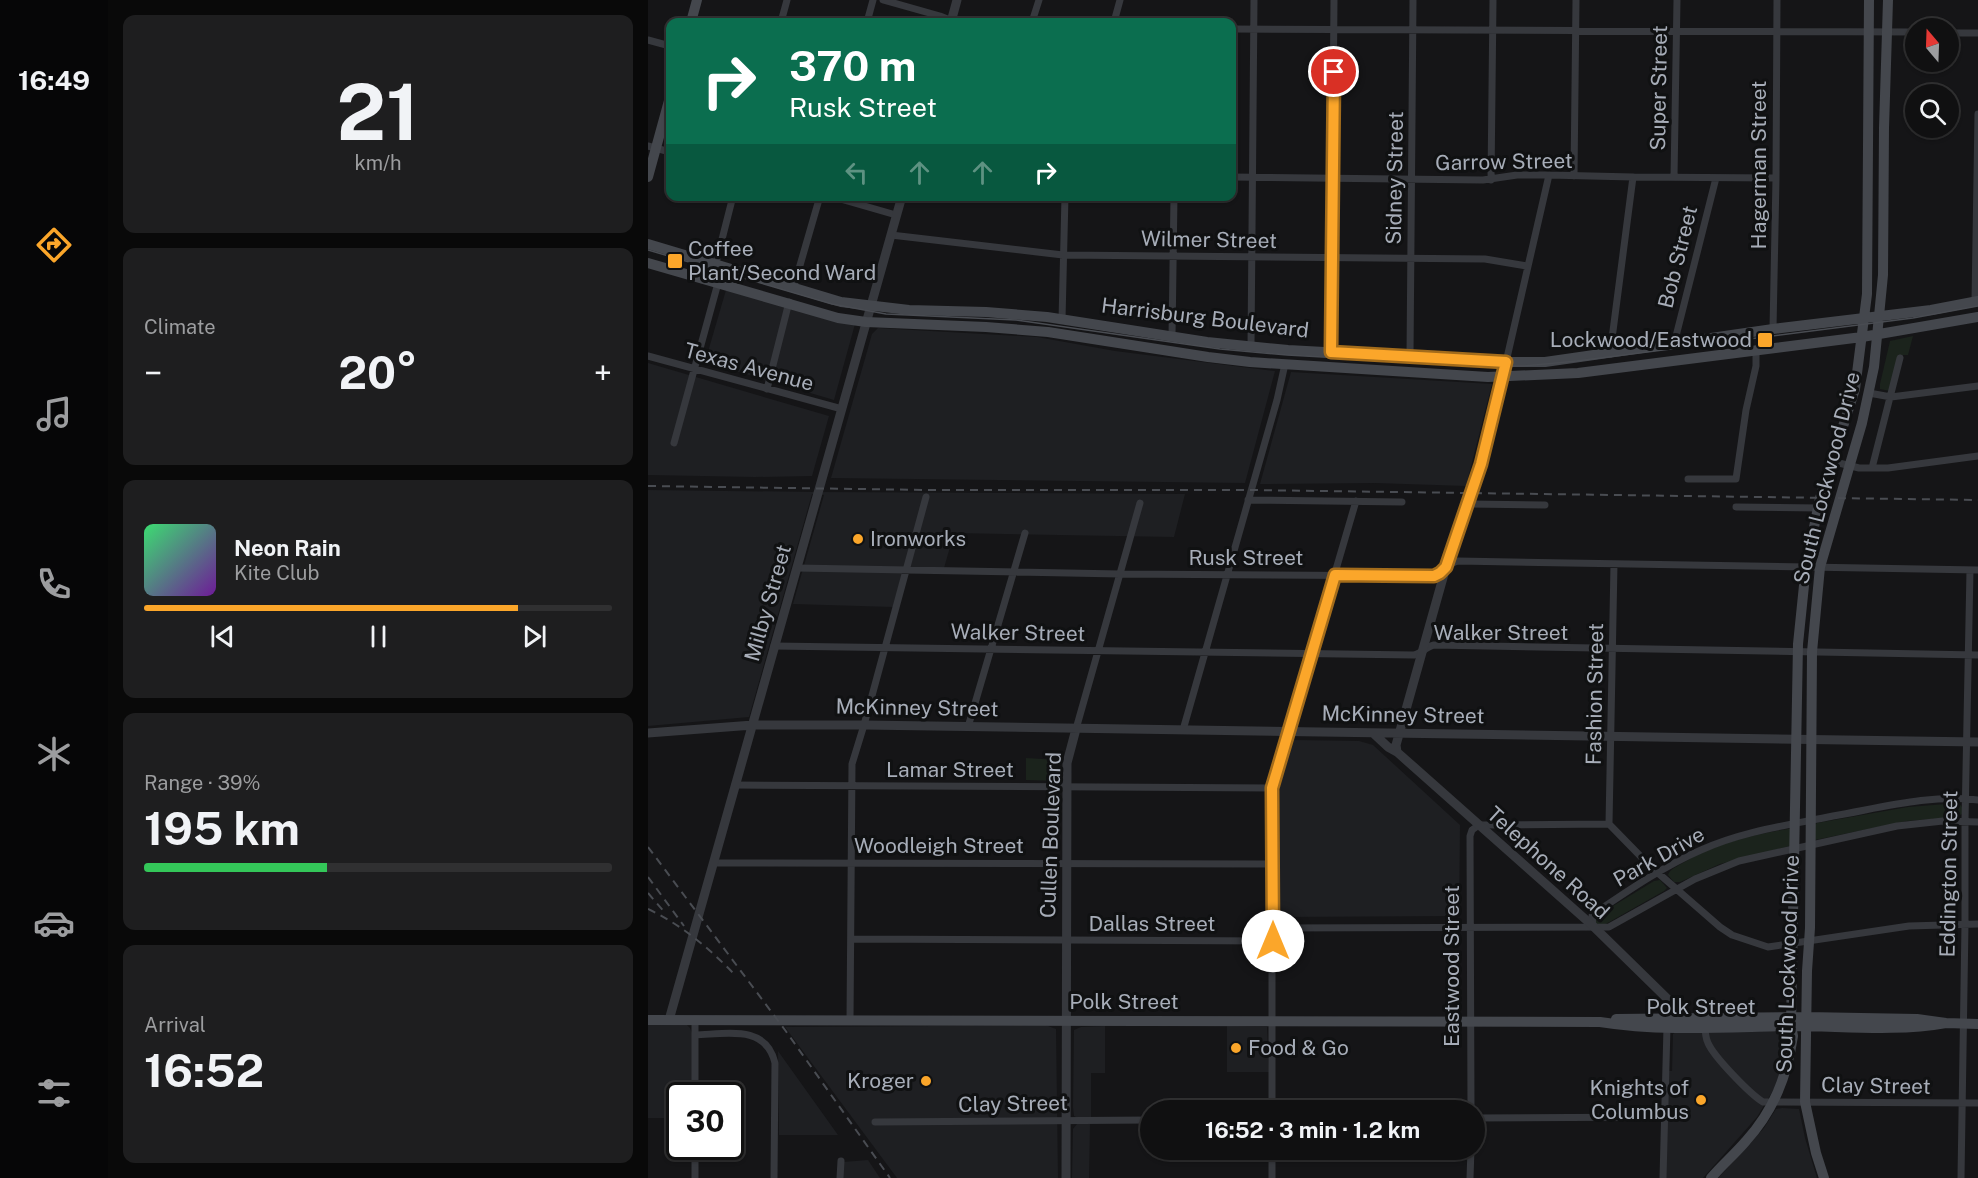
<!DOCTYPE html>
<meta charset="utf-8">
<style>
body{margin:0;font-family:"Public Sans",sans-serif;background:#1e1e1f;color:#f1f3f6;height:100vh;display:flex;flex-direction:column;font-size:22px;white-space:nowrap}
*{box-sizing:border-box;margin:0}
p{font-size:20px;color:#9c9d9f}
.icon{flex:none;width:33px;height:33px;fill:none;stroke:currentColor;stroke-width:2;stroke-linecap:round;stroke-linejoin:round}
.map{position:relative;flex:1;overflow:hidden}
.panel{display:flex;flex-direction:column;gap:15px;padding:15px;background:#090909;width:540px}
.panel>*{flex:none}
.banner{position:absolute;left:18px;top:18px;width:570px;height:183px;border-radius:12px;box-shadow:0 2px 4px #0004,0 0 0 2px #303031;background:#0b6e4f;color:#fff;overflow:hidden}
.needle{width:39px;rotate:341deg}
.controls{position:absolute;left:1257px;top:18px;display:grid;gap:12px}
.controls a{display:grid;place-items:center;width:54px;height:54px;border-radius:50%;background:#101011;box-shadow:0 2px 4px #0004,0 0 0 2px #303031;font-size:30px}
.speed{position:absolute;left:18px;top:1082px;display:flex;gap:12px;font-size:30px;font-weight:700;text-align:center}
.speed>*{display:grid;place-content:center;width:78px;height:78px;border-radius:50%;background:#101011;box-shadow:0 2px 4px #0004,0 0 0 2px #303031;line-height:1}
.speed .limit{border:3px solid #111;border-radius:9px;background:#fff;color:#111}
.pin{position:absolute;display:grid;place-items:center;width:51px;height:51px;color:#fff;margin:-26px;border:3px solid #fff;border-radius:50%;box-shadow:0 2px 6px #0007}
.me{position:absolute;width:66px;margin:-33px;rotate:0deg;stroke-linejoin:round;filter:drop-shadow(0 0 4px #0008)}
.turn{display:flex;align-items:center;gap:21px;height:126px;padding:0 24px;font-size:27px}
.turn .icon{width:78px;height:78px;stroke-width:2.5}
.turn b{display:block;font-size:42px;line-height:51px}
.lanes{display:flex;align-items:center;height:57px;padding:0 24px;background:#0003;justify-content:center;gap:30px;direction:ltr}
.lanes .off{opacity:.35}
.big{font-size:45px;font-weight:700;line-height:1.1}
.panel .tile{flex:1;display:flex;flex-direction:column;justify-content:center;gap:9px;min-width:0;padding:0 21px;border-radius:12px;background:#1e1e1f}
.panel .dial{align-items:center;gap:0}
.dial b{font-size:78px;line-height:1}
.song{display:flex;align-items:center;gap:18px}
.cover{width:72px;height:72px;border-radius:9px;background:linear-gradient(135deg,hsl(140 70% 55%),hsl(280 70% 35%))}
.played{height:6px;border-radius:3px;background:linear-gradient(90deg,#fba62a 80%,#303031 80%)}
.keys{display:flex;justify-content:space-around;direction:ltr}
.heat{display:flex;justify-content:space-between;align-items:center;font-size:33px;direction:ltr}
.charge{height:9px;border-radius:4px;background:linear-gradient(90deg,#34c759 39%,#303031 0)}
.trip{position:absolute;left:492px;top:1100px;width:345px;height:60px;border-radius:30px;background:#101011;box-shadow:0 2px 4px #0004,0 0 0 2px #303031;font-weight:700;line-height:60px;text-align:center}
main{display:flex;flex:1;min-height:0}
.tab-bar{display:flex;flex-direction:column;width:108px;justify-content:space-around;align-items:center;background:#060607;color:#9c9d9f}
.tab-bar .icon{width:42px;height:42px}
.tab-bar .current{color:#fba62a}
.tab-bar b{font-size:27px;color:#f1f3f6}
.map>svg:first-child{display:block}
</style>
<main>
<nav class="tab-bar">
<b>16:49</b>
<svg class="icon current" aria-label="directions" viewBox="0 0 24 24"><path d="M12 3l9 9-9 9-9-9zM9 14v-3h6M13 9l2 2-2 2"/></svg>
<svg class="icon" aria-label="music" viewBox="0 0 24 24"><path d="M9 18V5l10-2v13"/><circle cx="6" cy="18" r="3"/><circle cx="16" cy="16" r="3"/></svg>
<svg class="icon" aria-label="phone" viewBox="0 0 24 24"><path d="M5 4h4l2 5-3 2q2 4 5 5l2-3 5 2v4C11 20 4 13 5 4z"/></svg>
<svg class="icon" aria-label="climate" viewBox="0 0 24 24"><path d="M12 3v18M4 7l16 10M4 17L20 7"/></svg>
<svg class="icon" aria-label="car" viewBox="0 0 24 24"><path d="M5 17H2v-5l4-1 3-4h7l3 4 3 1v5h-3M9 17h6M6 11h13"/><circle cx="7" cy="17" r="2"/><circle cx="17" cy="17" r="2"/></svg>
<svg class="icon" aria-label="filters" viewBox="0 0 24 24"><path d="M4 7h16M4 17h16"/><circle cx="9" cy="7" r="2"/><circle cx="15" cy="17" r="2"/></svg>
</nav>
<section class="panel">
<div class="tile dial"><b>21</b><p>km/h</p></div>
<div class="tile"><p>Climate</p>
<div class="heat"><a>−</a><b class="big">20°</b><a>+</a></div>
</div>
<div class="tile">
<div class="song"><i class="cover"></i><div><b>Neon Rain</b><p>Kite Club</p></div></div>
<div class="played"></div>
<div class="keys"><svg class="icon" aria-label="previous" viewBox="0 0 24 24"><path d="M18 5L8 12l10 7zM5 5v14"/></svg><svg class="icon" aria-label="pause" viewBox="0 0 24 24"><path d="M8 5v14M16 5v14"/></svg><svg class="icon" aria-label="next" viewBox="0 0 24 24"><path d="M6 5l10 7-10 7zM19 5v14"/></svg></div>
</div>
<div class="tile"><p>Range · 39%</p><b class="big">195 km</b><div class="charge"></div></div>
<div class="tile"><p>Arrival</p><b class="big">16:52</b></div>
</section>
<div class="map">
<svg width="1330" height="1178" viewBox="0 0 1330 1178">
<rect width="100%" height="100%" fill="#151517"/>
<!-- built -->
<path fill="#1e1f22" d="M78 290 207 324 186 400 57 362Z
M230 328 389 337 467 351 627 371 597 483 183 478 224 334Z
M0 363 181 416 164 476 107 477 0 475Z
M643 372 844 384 818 486 727 483 612 484Z
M0 490 167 492 537 494 526 537 306 533 296 568 256 567 245 607 145 604 176 495 164 494 101 717 0 726Z
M646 740 711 741 725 745 812 825 811 916 632 917V786Z
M0 1025H39L42 1028 44 1033V1095H32L31 1118H0Z
M285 1026H400L408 1029 410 1178H249L137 1027Z
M457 1026V1073H443V1118H430L426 1116 425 1107 426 1030 433 1027Z
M579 1026 619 1027 621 1072H579Z
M1100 1031 1131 1032 1139 1035 1135 1065 1126 1089 1109 1117 1055 1178H1017L1018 1071H1024L1025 1034 1028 1032Z
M130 1051 190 1135H131Z
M1134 1108 1151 1109 1157 1138 1169 1178H1070L1116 1128 1128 1109Z
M429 1124H442L441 1178H424L425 1129Z
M220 1160 232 1178H195V1162Z"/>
<!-- green -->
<path fill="#1b231c" d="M1265 336 1260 355H1253L1242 391 1232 389V384L1242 341Z
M378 758 411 760 409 769V781L378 780Z
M1311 803 1314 807V814L1309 817 1259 821 1167 840V825L1169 823 1260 807Z
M1140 829H1142V846L1072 864 1032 882H1026L1020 875C1022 869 1028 867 1033 864 1066 844 1103 835 1140 829Z
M1012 880 1019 888 1016 891 956 925H949L946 921 947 917 1006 881Z"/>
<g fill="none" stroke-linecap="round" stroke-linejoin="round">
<!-- minor -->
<path stroke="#36383d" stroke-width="7" d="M235 0 292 16 307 22
M133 22 139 0
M219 22 225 0
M384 22 391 0
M466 22 472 0
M584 29 1268 32
M1300 33H1330
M0 40 22 46
M0 146 22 152
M926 176 928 0
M584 177 835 180 869 175H901L985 177 1128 178
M1026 177 1029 0
M843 180 845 0
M182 196 248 215
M243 235 415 255 837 259 879 266
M68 263 85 196
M146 286 172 196
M1327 301 1330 114
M414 320 417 196
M1125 329 1128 178 1129 0
M524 337 526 196
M1026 344 1068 178
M603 346 606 0
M683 352 686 0
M962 354 985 177
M0 356 194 409
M762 356 765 0
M858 362 901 175
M119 389 141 302
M1221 393 1243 397 1330 386
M26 443 70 283
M1183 461 1211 468H1240L1330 456
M1224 468 1252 358
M1040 479H1088L1098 410 1108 366V350
M600 500 754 502
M820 504 897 505
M1088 507 1171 508
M149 568 472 574 786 576C795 572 800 563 810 561L1330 570
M126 646 766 655C774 653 778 647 786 645L1330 655
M320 727 377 533
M428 729 492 503
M535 730 629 400 637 364
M87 785 624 788
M961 824 966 564
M66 863 625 864
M945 926 944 916 947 913C981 890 1016 866 1053 850 1095 831 1141 825 1185 816 1232 808 1282 794 1330 800
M625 928 961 927 1047 879 1091 861 1249 826 1295 821 1330 822
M204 939 625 941
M47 1020V1095
M202 1021 204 764 216 725 278 497
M1057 1024C1057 1030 1057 1037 1060 1043 1066 1057 1102 1094 1115 1102L1330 1103
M47 1035C78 1034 118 1024 127 1063L126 1178
M624 1110V788L708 501
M823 1110 822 836 824 830 831 825 961 824 1002 866 1072 927 1084 935 1120 947 1261 926 1330 924
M826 1118 1015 1117
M227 1122 502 1120
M47 1178V1146
M192 1178 193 1161
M624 1178V1149
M822 1178 823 1149
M1015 1178 1019 1027
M1313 1178 1317 924V821L1322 570"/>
<!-- tertiary -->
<path stroke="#36383d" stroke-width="9" d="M303 22 309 0
M0 733 105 725H216L1330 742
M725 733 740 747 749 752 945 926 1039 1018
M749 752 748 745 798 567 833 463 858 362
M21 1020 254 196
M418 1178 419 763 428 729"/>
<!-- secondary -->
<path stroke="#44474d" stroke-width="10" d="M43 22 49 0
M0 177 22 97
M0 244 193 302 261 310 338 312 399 317 559 342 640 350 858 362H897L925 358 1125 329 1283 310 1330 301
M0 263 190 318 218 322 338 327 400 332 560 357 602 362 840 377 930 373 1214 337 1330 317
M968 1019 1158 1017 1269 1019 1298 1023 1330 1024
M0 1020 952 1022C1015 1032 1080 1027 1143 1026 1195 1026 1247 1032 1298 1023
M1063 1178C1074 1165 1087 1154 1098 1141 1126 1110 1139 1076 1145 1036L1143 1026 1150 644 1158 566 1172 498 1207 389 1219 294 1221 0
M1176 1178 1168 1153 1157 1102 1159 971 1162 928 1164 652 1172 567 1214 423 1226 367 1235 275 1236 128 1240 0"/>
<!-- tram -->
<path stroke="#494c52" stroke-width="1.5" d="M0 250 184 304 238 314 368 320 572 349 639 355 835 366H875L929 361 1265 318 1330 306"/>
<!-- rail -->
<path stroke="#494c52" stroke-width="2" stroke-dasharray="8 6" stroke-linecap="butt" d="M0 486 280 490H602L1330 500
M0 847 137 1030 242 1178
M0 877 36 926
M0 893 18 914
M0 909C34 925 62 949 88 976"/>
</g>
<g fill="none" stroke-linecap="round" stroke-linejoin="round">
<defs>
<path id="route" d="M625 941 624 788 687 575 786 576 792 573 798 567 833 464 858 362 683 352 686 72"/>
</defs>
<!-- route casing -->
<use href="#route" stroke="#a36c1b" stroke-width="15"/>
<!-- route -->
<use href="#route" stroke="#fba62a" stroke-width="10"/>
</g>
<!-- markers -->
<g fill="#fba62a" stroke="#101112" stroke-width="2">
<rect x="19" y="253" width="16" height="16" rx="3"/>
<rect x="1109" y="332" width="16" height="16" rx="3"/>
<circle cx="210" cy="539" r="6"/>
<circle cx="588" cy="1048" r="6"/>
<circle cx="278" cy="1081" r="6"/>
<circle cx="1053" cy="1100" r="6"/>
</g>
<g text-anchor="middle" stroke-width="6" stroke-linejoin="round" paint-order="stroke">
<!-- street labels -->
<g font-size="21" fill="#a7adb8" stroke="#101112">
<text transform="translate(1011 88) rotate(-89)" y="7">Super Street</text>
<text transform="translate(856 162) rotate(-1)" y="7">Garrow Street</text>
<text transform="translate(1111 165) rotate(-90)" y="7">Hagerman Street</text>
<text transform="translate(747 178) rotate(-89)" y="7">Sidney Street</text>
<text transform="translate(561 240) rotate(1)" y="7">Wilmer Street</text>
<text transform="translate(1030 257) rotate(-76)" y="7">Bob Street</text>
<text transform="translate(557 318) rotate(7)" y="7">Harrisburg Boulevard</text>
<text transform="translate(101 367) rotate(15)" y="7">Texas Avenue</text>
<text transform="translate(1179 478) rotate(-76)" y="7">South Lockwood Drive</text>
<text x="598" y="565">Rusk Street</text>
<text transform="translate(120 603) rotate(-74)" y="7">Milby Street</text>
<text transform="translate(370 633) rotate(1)" y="7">Walker Street</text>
<text x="853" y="640">Walker Street</text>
<text transform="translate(947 694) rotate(-89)" y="7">Fashion Street</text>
<text transform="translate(269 708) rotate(1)" y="7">McKinney Street</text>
<text transform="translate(755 715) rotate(1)" y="7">McKinney Street</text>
<text x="302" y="777">Lamar Street</text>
<text transform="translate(403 835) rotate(-88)" y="7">Cullen Boulevard</text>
<text x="291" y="853">Woodleigh Street</text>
<text transform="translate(1011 857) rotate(-29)" y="7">Park Drive</text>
<text transform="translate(900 863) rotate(42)" y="7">Telephone Road</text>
<text transform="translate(1301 874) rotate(-89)" y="7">Eddington Street</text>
<text x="504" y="931">Dallas Street</text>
<text transform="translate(1140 964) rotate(-88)" y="7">South Lockwood Drive</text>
<text transform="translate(804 966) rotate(-90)" y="7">Eastwood Street</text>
<text x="476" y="1009">Polk Street</text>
<text x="1053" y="1014">Polk Street</text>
<text transform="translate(1228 1086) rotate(1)" y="7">Clay Street</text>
<text transform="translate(365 1104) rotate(-1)" y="7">Clay Street</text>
</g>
<!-- poi labels -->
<g font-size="21" fill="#a7adb8" stroke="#101112" text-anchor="start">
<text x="40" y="256">Coffee<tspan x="40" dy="24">Plant/Second Ward</tspan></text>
<text x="1104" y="347" text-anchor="end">Lockwood/Eastwood</text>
<text x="222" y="546">Ironworks</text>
<text x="600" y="1055">Food &amp; Go</text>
<text x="266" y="1088" text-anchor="end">Kroger</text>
<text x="1041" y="1095" text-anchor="end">Knights of<tspan x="1041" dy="24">Columbus</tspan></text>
</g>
</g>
</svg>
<div class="controls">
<a><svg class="needle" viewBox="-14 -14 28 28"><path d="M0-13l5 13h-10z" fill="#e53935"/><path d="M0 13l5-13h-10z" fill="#9c9d9f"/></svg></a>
<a><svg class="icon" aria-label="search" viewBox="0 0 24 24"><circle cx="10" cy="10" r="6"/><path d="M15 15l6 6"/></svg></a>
</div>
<div class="speed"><div class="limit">30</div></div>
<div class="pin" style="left:686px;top:72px;background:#d93025"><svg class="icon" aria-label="arrive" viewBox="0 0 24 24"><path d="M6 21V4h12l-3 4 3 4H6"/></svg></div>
<svg class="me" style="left:625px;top:941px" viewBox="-20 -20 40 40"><circle r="19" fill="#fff"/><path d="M0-13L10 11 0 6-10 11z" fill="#fba62a"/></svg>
<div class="trip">16:52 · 3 min · 1.2 km</div>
<div class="banner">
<div class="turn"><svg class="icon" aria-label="right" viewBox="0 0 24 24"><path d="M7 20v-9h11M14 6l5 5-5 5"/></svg><div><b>370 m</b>Rusk Street</div></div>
<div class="lanes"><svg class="icon off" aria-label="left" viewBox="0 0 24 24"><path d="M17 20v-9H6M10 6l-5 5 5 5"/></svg><svg class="icon off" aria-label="ahead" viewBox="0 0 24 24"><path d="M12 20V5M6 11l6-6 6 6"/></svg><svg class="icon off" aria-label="ahead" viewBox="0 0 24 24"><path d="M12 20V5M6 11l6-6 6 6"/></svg><svg class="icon" aria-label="right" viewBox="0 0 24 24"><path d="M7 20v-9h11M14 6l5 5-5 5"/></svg></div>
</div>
</div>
</main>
